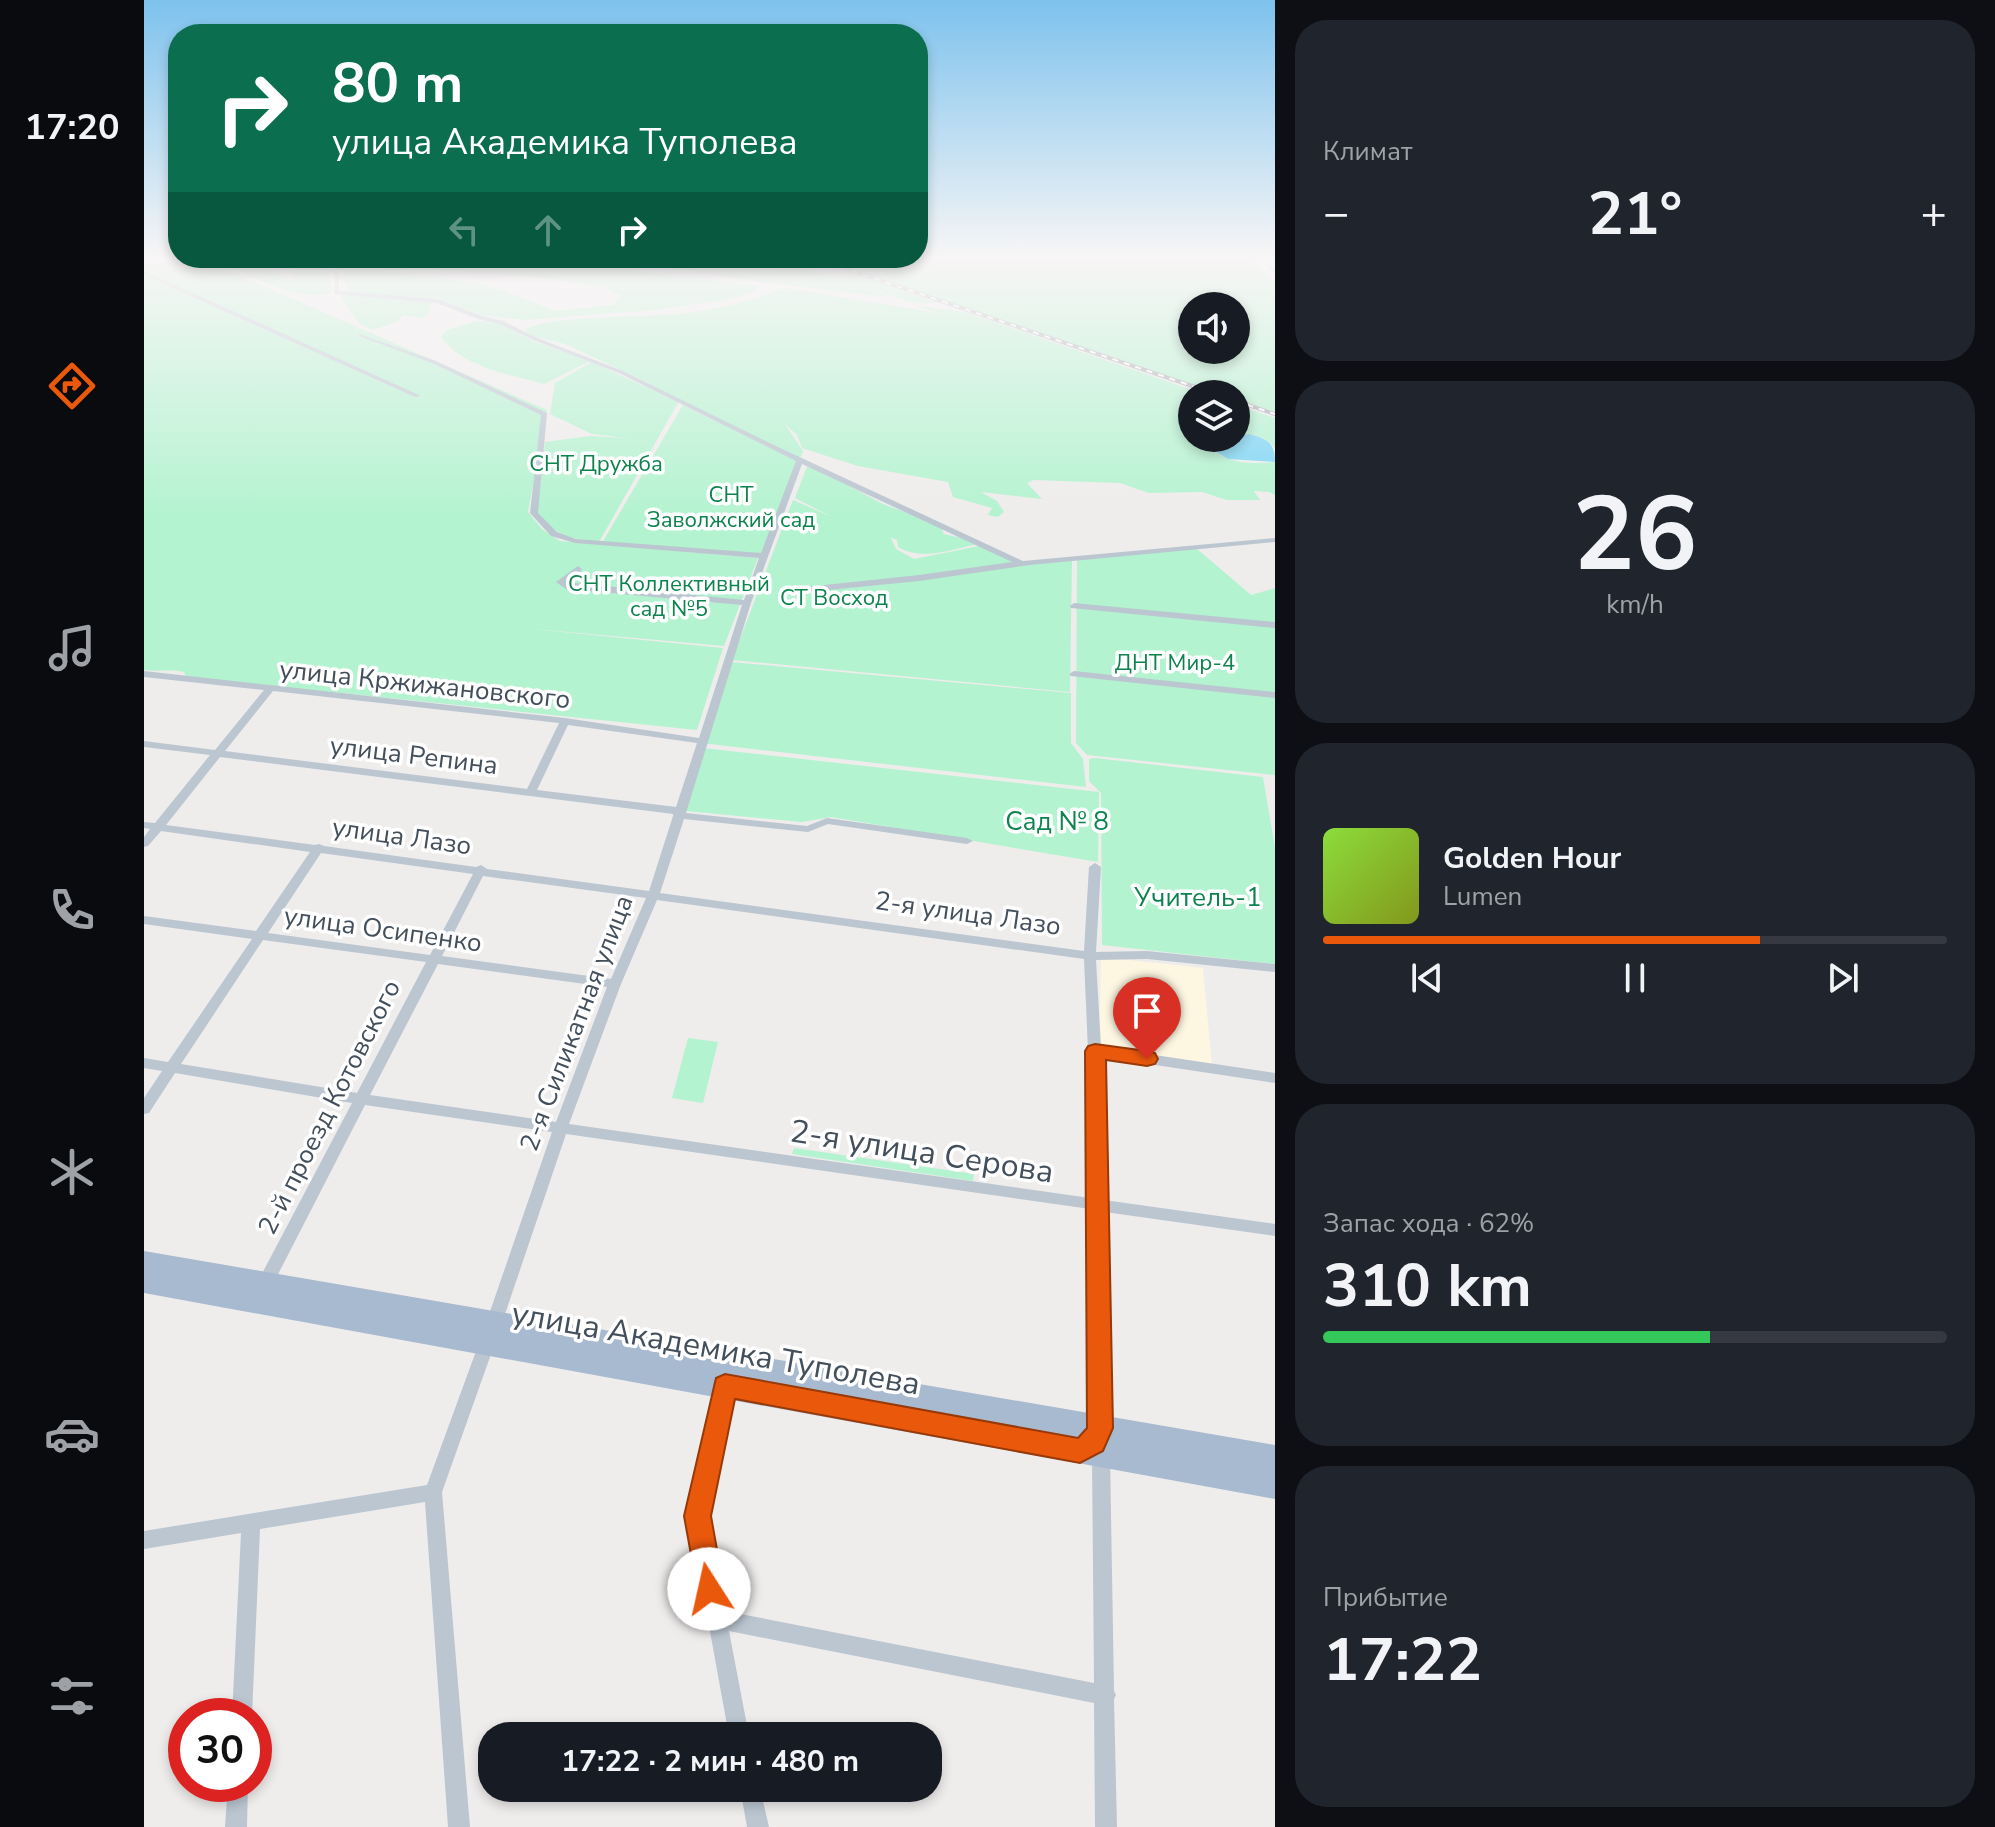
<!DOCTYPE html>
<html lang="ru">
<meta charset="utf-8">
<style>
body{margin:0;font-family:"Nunito Sans",sans-serif;background:#20242c;color:#f1f3f6;height:100vh;display:flex;flex-direction:column;font-size:30px;white-space:nowrap}
*{box-sizing:border-box;margin:0}
p{font-size:26px;color:#9ea1a6}
.icon{flex:none;width:44px;height:44px;fill:none;stroke:currentColor;stroke-width:2;stroke-linecap:round;stroke-linejoin:round}
.map{position:relative;flex:1;overflow:hidden}
.side{display:flex;flex-direction:column;gap:20px;padding:20px;background:#0d0f14;width:720px}
.side>*{flex:none}
.guide{position:absolute;left:24px;top:24px;width:760px;height:244px;border-radius:32px;box-shadow:0 4px 12px #0003;background:#0b6e4f;color:#fff;overflow:hidden}
.tools{position:absolute;left:1034px;top:292px;display:grid;gap:16px}
.tools a{display:grid;place-items:center;width:72px;height:72px;border-radius:50%;background:#171b24;box-shadow:0 4px 12px #0003;font-size:40px}
.speed{position:absolute;left:24px;top:1698px;display:flex;gap:16px;font-size:40px;font-weight:700;text-align:center}
.speed>*{display:grid;place-content:center;width:104px;height:104px;border-radius:50%;background:#171b24;box-shadow:0 4px 12px #0003;line-height:1}
.speed .limit{border:12px solid #d22;background:#fff;color:#111}
.pin{position:absolute;display:grid;place-items:center;width:68px;height:68px;color:#fff;margin:-82px -34px;border-radius:50% 50% 50% 0;rotate:-45deg;box-shadow:0 0 8px #0007}
.pin .icon{rotate:45deg}
.me{position:absolute;width:88px;margin:-44px;rotate:350deg;stroke-linejoin:round;filter:drop-shadow(0 0 6px #0008)}
.turn{display:flex;align-items:center;gap:28px;height:168px;padding:0 32px;font-size:36px}
.turn .icon{width:104px;height:104px;stroke-width:2.5}
.turn b{display:block;font-size:56px;line-height:68px}
.lanes{display:flex;align-items:center;height:76px;padding:0 32px;background:#0003;justify-content:center;gap:40px;direction:ltr}
.lanes .off{opacity:.35}
.big{font-size:60px;font-weight:700;line-height:1.1}
.side .tile{flex:1;display:flex;flex-direction:column;justify-content:center;gap:12px;min-width:0;padding:0 28px;border-radius:32px;background:#20242c}
.side .dial{align-items:center;gap:0}
.dial b{font-size:104px;line-height:1}
.song{display:flex;align-items:center;gap:24px}
.cover{width:96px;height:96px;border-radius:12px;background:linear-gradient(135deg,hsl(90 70% 55%),hsl(70 70% 35%))}
.played{height:8px;border-radius:4px;background:linear-gradient(90deg,#ea580c 70%,#363941 70%)}
.keys{display:flex;justify-content:space-around;direction:ltr}
.heat{display:flex;justify-content:space-between;align-items:center;font-size:44px;direction:ltr}
.charge{height:12px;border-radius:6px;background:linear-gradient(90deg,#34c759 62%,#363941 0)}
.trip{position:absolute;left:334px;top:1722px;width:464px;height:80px;border-radius:32px;background:#171b24;box-shadow:0 4px 12px #0003;font-weight:700;line-height:80px;text-align:center}
main{display:flex;flex:1;min-height:0}
.tabs{display:flex;flex-direction:column;width:144px;justify-content:space-around;align-items:center;background:#090b0e;color:#9ea1a6}
.tabs .icon{width:56px;height:56px}
.tabs .current{color:#ea580c}
.tabs b{font-size:36px;color:#f1f3f6}
.map>svg:first-child{display:block}
</style>
<main>
<nav class="tabs">
<b>17:20</b>
<svg class="icon current" aria-label="directions" viewBox="0 0 24 24"><path d="M12 3l9 9-9 9-9-9zM9 14v-3h6M13 9l2 2-2 2"/></svg>
<svg class="icon" aria-label="music" viewBox="0 0 24 24"><path d="M9 18V5l10-2v13"/><circle cx="6" cy="18" r="3"/><circle cx="16" cy="16" r="3"/></svg>
<svg class="icon" aria-label="phone" viewBox="0 0 24 24"><path d="M5 4h4l2 5-3 2q2 4 5 5l2-3 5 2v4C11 20 4 13 5 4z"/></svg>
<svg class="icon" aria-label="climate" viewBox="0 0 24 24"><path d="M12 3v18M4 7l16 10M4 17L20 7"/></svg>
<svg class="icon" aria-label="car" viewBox="0 0 24 24"><path d="M5 17H2v-5l4-1 3-4h7l3 4 3 1v5h-3M9 17h6M6 11h13"/><circle cx="7" cy="17" r="2"/><circle cx="17" cy="17" r="2"/></svg>
<svg class="icon" aria-label="filters" viewBox="0 0 24 24"><path d="M4 7h16M4 17h16"/><circle cx="9" cy="7" r="2"/><circle cx="15" cy="17" r="2"/></svg>
</nav>
<div class="map">
<svg width="1131" height="1827" viewBox="0 0 1131 1827">
<rect width="100%" height="100%" fill="#efecec"/>
<!-- commercial -->
<path fill="#fdf7e2" d="M957 957 1059 968 1068 1066 955 1049Z"/>
<!-- green -->
<path fill="#b4f3d0" fill-rule="evenodd" d="M591 259 592 263 618 271 658 268 691 278 714 275 793 303 765 302 734 291 743 297 607 281 479 260Z
M731 259H1106L1131 282V412L1092 399V394H1078L709 269ZM1048 306H1092V350H1048Z
M283 260 422 262 614 286 611 292 580 300 509 310 381 320 339 315 289 297 284 315 277 318 259 315 253 322 228 330 215 323 197 297 205 291 199 279 202 270 238 261ZM277 269 395 277 459 287 477 296 469 305 413 311 341 284 240 271Z
M71 265 403 410 384 512 398 529 416 541 614 558 580 646 379 628 579 648 553 730 42 677 40 672C27 669 14 672 0 670V266Z
M87 268H126L147 281 151 279 148 274 152 269 184 272 188 289 186 293C151 301 119 281 87 268Z
M640 288 799 314 772 306 821 312 1060 394H1048V438H1087L1065 443C1078 465 1108 464 1131 462V495L1125 492 1110 491 1116 500H1083L1058 492 1005 493 976 483 890 480 883 483 898 499 837 492 853 501 860 512 854 517 844 515 848 508 809 497 804 482 714 466 658 448 653 435 640 423 659 451 617 554 458 543 539 405 577 424 535 401 455 542C427 539 410 535 393 513L401 442 446 436 483 438 448 434 406 414 411 383 448 362 500 386 507 384 421 344 389 336 381 330C401 315 513 317 545 313 578 308 609 301 640 288Z
M332 321 353 323 392 342 446 361 400 384C365 374 320 368 297 337L303 330Z
M1092 405 1131 418V448C1121 435 1107 433 1092 437Z
M664 464 739 504 796 525 800 534 839 543C812 548 779 562 754 547L753 540 740 535 747 538 752 549 770 559 835 546 875 565 928 560 926 692 588 660 649 500 688 517 651 498Z
M1052 548 1107 595 1131 588V775L943 755 932 743 933 559Z
M587 662 927 693V743L939 759 942 787 557 743Z
M559 748 955 792 954 862 687 817 658 822 542 811Z
M951 758 1119 777 1131 848V964L958 945 957 793 945 781V759Z
M544 1038 574 1042 559 1103 528 1098Z
M650 1148 830 1174 829 1181 648 1154Z"/>
<!-- water -->
<path fill="#7dd6f4" d="M1105 434C1123 439 1131 442 1131 462L1084 459 1066 448 1064 443Z"/>
<g fill="none" stroke-linecap="round" stroke-linejoin="round">
<!-- minor -->
<path fill="#bbc6d1" fill-rule="evenodd" d="M221 259H230L195 271V291L294 299 338 316 359 321 396 339 479 371 634 447 879 561 1131 538V542L886 565 775 581 655 593 651 590 652 588 775 575 868 562 658 464 607 603 542 813 663 826 683 818 823 838 829 841 823 844 684 824 664 832 540 819 516 893 940 951 945 867 951 863 957 867 952 952 1003 951 1131 964V972L1003 959 952 960 957 1047 1131 1073V1083L958 1057 960 1200 1131 1224V1236L961 1212 965 1428 962 1434 956 1436 950 1434 947 1428 946 1209 422 1134 358 1323 356 1328 350 1330 344 1328 342 1323 408 1132 221 1105 127 1288 121 1290 115 1288 113 1283 208 1103 31 1073 5 1113 0 1114V1098L18 1071 0 1068V1058L24 1062 108 939 0 924V916L112 931 166 852 17 831 4 846 0 847V837L6 829 0 828V822L11 823 66 755 0 747V741L71 750 120 690 0 677V671L421 718 555 738 598 605 422 589 412 582 434 566 438 569 437 571 422 582 600 600 615 558 431 543 407 536 386 513 397 415 288 363 215 336V334L292 361 403 413 394 513 413 532 432 539 617 553 652 461 475 373 392 341 355 324 334 319 293 303 190 294 191 274 186 271 78 265 0 267V263L78 261 191 269ZM129 691 415 723 383 789 81 751ZM424 725 553 743 532 807 393 790ZM76 757 529 814V816L505 891 343 869 337 865 332 867 180 846 175 844 171 845 22 825ZM177 853 329 874 286 955 124 933ZM339 876 502 898 467 979 298 956ZM513 900 940 959 944 1051 946 1198 425 1124 477 984ZM119 940 282 962 213 1093 37 1064ZM294 964 463 987 412 1122 226 1095Z
M283 259H436L434 261Z
M1116 259H1122L1131 269V274Z
M0 271 275 395 276 396 271 397 0 275Z
M930 603 1131 622V628L927 608 926 606Z
M930 671 1131 692V698L927 676 925 674Z
M343 1336 349 1338 351 1343 298 1492 326 1827H304L281 1502 116 1529 108 1716H88L97 1533 0 1549V1531L283 1485 335 1343 337 1338Z
M581 1379 587 1381 589 1386 563 1516 581 1611 950 1683 948 1455 951 1449 957 1447 963 1449 966 1455 970 1691 972 1695 970 1699 973 1827H951L950 1703 585 1631 605 1736H585L565 1626 562 1619 563 1615 545 1516 573 1386 575 1381Z
M84 1784H104L103 1827H81Z
M596 1788H616L625 1827H603Z"/>
<!-- primary -->
<path fill="#a8bacf" fill-rule="evenodd" d="M0 1251 1131 1445V1499L0 1293Z"/>
<defs>
<path id="rail" d="M673 259 1072 394
M1092 401 1131 414"/>
</defs>
<!-- rail casing -->
<use href="#rail" stroke="#aeb1b8" stroke-width="4"/>
<!-- rail -->
<use href="#rail" stroke="#fff" stroke-width="2" stroke-dasharray="6" stroke-linecap="butt"/>
</g>
<!-- sky -->
<linearGradient id="sky" x2="0" y2="1"><stop stop-color="#7dc2ed"/><stop offset="0.5" stop-color="#f8f6f6"/><stop offset="1" stop-color="#f8f6f6" stop-opacity="0"/></linearGradient>
<rect width="1131" height="515" fill="url(#sky)"/>
<!-- route -->
<path fill="#ea580c" stroke="#983908" stroke-width="2" d="M951 1044 1003 1051 1011 1053 1014 1059 1011 1064 1003 1066 962 1060 969 1428 959 1451 936 1463 591 1399 567 1516 580 1589 575 1599 565 1603 555 1599 540 1516 572 1378 581 1374 934 1438 943 1428 941 1051 944 1046Z"/>
<g text-anchor="middle" stroke-width="7" stroke-linejoin="round" paint-order="stroke">
<!-- far-park labels -->
<g font-size="22" fill="#0d834e" stroke="#fff">
<text x="452" y="471">СНТ Дружба</text>
<text x="587" y="502">СНТ<tspan x="587" dy="25">Заволжский сад</tspan></text>
<text x="525" y="591">СНТ Коллективный<tspan x="525" dy="25">сад №5</tspan></text>
<text x="690" y="605">СТ Восход</text>
<text x="1031" y="670">ДНТ Мир-4</text>
</g>
<!-- street labels -->
<g font-size="26" fill="#434f5b" stroke="#fff">
<text transform="translate(281 684) rotate(6)" y="9">улица Кржижановского</text>
<text transform="translate(270 755) rotate(7)" y="9">улица Репина</text>
<text transform="translate(258 836) rotate(8)" y="9">улица Лазо</text>
<text transform="translate(824 913) rotate(8)" y="9">2-я улица Лазо</text>
<text transform="translate(239 929) rotate(8)" y="9">улица Осипенко</text>
<text transform="translate(432 1023) rotate(-69)" y="9">2-я Силикатная улица</text>
<text transform="translate(185 1107) rotate(-63)" y="9">2-й проезд Котовского</text>
</g>
<!-- park labels -->
<g font-size="26" fill="#0d834e" stroke="#fff">
<text x="913" y="830">Сад № 8</text>
<text x="1054" y="906">Учитель-1</text>
</g>
<!-- near-street labels -->
<g font-size="32" fill="#434f5b" stroke="#fff">
<text transform="translate(778 1151) rotate(9)" y="11">2-я улица Серова</text>
<text transform="translate(572 1348) rotate(10)" y="11">улица Академика Туполева</text>
</g>
</g>
</svg>
<div class="tools">
<a><svg class="icon" aria-label="sound" viewBox="0 0 24 24"><path d="M4 9h4l5-4v14l-5-4H4zM17 9q2 3 0 6"/></svg></a>
<a><svg class="icon" aria-label="layers" viewBox="0 0 24 24"><path d="M12 4l9 5-9 5-9-5zM3 14l9 5 9-5"/></svg></a>
</div>
<div class="speed"><div class="limit">30</div></div>
<div class="pin" style="left:1003px;top:1059px;background:#d93025"><svg class="icon" aria-label="arrive" viewBox="0 0 24 24"><path d="M6 21V4h12l-3 4 3 4H6"/></svg></div>
<svg class="me" style="left:565px;top:1589px" viewBox="-20 -20 40 40"><circle r="19" fill="#fff"/><path d="M0-13L10 11 0 6-10 11z" fill="#ea580c"/></svg>
<div class="trip">17:22 · 2 мин · 480 m</div>
<div class="guide">
<div class="turn"><svg class="icon" aria-label="right" viewBox="0 0 24 24"><path d="M7 20v-9h11M14 6l5 5-5 5"/></svg><div><b>80 m</b>улица Академика Туполева</div></div>
<div class="lanes"><svg class="icon off" aria-label="left" viewBox="0 0 24 24"><path d="M17 20v-9H6M10 6l-5 5 5 5"/></svg><svg class="icon off" aria-label="ahead" viewBox="0 0 24 24"><path d="M12 20V5M6 11l6-6 6 6"/></svg><svg class="icon" aria-label="right" viewBox="0 0 24 24"><path d="M7 20v-9h11M14 6l5 5-5 5"/></svg></div>
</div>
</div>
<section class="side">
<div class="tile"><p>Климат</p>
<div class="heat"><a>−</a><b class="big">21°</b><a>+</a></div>
</div>
<div class="tile dial"><b>26</b><p>km/h</p></div>
<div class="tile">
<div class="song"><i class="cover"></i><div><b>Golden Hour</b><p>Lumen</p></div></div>
<div class="played"></div>
<div class="keys"><svg class="icon" aria-label="previous" viewBox="0 0 24 24"><path d="M18 5L8 12l10 7zM5 5v14"/></svg><svg class="icon" aria-label="pause" viewBox="0 0 24 24"><path d="M8 5v14M16 5v14"/></svg><svg class="icon" aria-label="next" viewBox="0 0 24 24"><path d="M6 5l10 7-10 7zM19 5v14"/></svg></div>
</div>
<div class="tile"><p>Запас хода · 62%</p><b class="big">310 km</b><div class="charge"></div></div>
<div class="tile"><p>Прибытие</p><b class="big">17:22</b></div>
</section>
</main>
